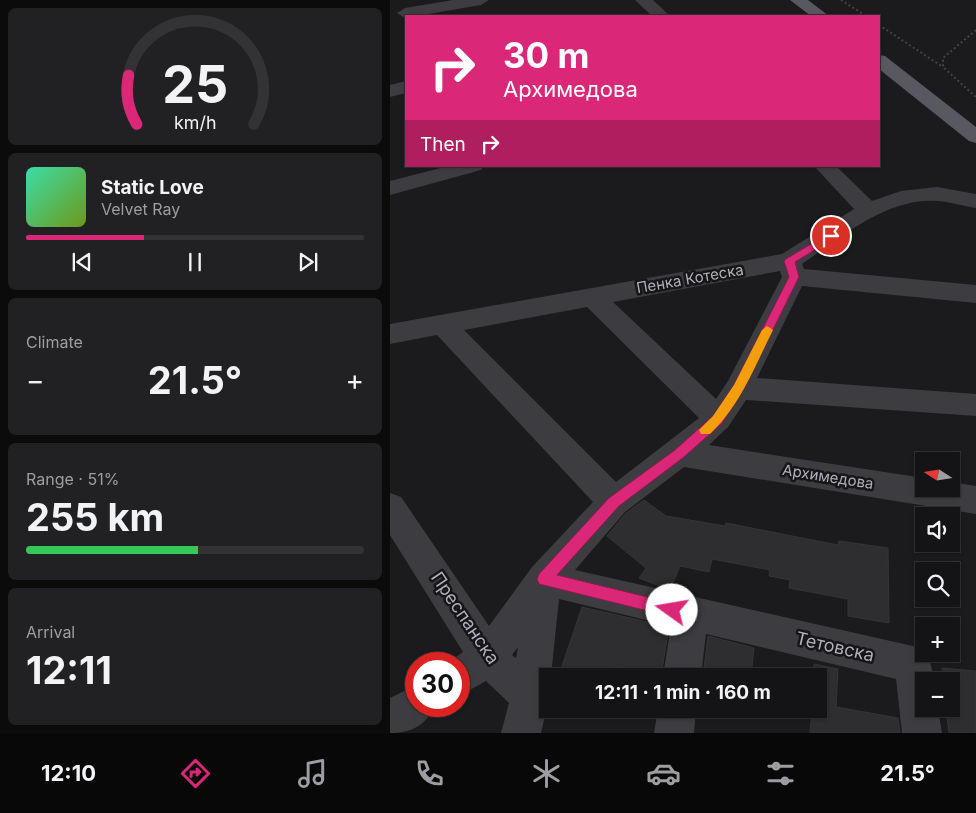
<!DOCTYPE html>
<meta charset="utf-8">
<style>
body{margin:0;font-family:Inter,sans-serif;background:#212123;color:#f1f3f6;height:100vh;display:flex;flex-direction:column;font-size:19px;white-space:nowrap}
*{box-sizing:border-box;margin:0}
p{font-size:16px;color:#9d9ea1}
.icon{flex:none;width:28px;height:28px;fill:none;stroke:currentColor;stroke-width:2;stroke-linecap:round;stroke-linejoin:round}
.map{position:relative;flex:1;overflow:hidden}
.side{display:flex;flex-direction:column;gap:8px;padding:8px;background:#0b0b0c;width:390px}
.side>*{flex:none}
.hud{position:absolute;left:15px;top:15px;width:475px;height:152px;border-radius:0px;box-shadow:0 1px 4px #0004,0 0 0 1px #333335;background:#db2777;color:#fff;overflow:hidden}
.needle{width:32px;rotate:282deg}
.controls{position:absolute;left:525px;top:452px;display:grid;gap:10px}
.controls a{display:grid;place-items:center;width:45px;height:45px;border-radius:0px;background:#141416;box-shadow:0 1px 4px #0004,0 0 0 1px #333335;font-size:25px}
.speed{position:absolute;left:15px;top:652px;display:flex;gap:10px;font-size:25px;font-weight:700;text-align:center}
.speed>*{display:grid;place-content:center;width:65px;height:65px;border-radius:50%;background:#141416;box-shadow:0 1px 4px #0004,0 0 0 1px #333335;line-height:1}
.speed .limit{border:8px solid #d22;background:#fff;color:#111}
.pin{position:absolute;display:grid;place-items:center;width:42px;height:42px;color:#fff;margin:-21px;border:2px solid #fff;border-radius:50%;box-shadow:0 1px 5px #0007}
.me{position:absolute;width:55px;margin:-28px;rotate:283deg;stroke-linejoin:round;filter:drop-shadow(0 0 4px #0008)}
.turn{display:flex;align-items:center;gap:18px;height:105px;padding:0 15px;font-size:22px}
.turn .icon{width:65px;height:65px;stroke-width:2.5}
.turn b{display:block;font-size:35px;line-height:42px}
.then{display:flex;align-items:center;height:48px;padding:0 15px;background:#0003;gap:10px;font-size:19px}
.big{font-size:38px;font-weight:700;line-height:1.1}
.side .widget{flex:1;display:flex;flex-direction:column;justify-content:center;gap:8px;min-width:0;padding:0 18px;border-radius:8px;background:#212123}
.side .dial{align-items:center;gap:0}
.dial svg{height:130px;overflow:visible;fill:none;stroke:#333335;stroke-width:7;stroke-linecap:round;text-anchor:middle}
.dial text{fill:#f1f3f6;stroke:none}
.song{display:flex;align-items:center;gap:15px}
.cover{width:60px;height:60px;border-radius:8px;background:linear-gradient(135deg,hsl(160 70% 55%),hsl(80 70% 35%))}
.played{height:5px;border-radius:2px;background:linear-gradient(90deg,#db2777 35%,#333335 35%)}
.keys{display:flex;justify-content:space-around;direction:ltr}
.heat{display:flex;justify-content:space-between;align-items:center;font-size:28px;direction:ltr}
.charge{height:8px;border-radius:4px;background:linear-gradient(90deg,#34c759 51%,#333335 0)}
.trip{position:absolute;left:149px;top:668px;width:288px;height:50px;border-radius:0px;background:#141416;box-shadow:0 1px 4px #0004,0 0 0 1px #333335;font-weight:700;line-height:50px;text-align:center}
.menu{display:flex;height:80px;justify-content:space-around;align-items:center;background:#080809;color:#9d9ea1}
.menu .icon{width:35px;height:35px}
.menu .on{color:#db2777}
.menu b{font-size:22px;color:#f1f3f6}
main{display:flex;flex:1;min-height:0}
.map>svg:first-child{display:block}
</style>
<main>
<section class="side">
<div class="widget dial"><svg viewBox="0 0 100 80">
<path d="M14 69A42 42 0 1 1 86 69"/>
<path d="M14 69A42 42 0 0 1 9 39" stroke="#db2777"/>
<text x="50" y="56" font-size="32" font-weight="700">25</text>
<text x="50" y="72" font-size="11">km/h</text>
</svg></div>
<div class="widget">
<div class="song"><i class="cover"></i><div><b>Static Love</b><p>Velvet Ray</p></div></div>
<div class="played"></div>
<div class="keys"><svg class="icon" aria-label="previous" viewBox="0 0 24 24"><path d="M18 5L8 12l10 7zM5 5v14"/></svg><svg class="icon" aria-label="pause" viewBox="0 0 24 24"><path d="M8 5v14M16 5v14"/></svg><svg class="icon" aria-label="next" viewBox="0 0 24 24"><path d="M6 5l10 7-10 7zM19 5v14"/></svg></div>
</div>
<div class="widget"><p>Climate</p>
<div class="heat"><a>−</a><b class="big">21.5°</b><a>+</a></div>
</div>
<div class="widget"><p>Range · 51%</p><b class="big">255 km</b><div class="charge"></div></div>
<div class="widget"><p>Arrival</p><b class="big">12:11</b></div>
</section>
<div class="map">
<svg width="586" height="733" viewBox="0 0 586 733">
<rect width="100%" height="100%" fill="#1b1b1d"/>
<!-- building -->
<path fill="#2e2e31" stroke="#353538" d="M254 500 276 516 335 526 336 523 448 545 449 541 498 548 499 623 458 616V599L399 588 400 580 379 576 380 570 322 559 319 572 290 566 280 590 249 578 256 568 217 536 236 513Z
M192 607 279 627 271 676 224 666 221 676H186L170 672Z
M318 636 364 648 361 676H313Z
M424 664 448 669 446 707 508 718 510 733H420L422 709H428V676H424Z
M552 668 586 671V733H559L556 709H561V681H553Z"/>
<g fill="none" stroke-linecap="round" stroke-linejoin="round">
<!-- path -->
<path stroke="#424348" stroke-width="2" stroke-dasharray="2 2.5" stroke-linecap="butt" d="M451 0 476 16
M489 25 553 67
M586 30 553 58V67L586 97"/>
<!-- street -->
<path fill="#3c3c41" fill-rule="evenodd" d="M63 0H99L91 5 15 18 7 13 15 8Z
M245 0H263L280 16H262Z
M16 81V93L0 97V85Z
M58 166H94L91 170 0 195V181Z
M424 166H446L482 201 511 191 547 187 586 194V208C574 206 561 202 548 201 497 197 452 237 412 264L414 269 586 285V303L412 286 367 378 586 394V416L356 400 338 427 319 445 534 478V489H561V482L586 486V514L294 467 235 512 185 570 523 646C540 653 541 663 544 681H534V709H548L552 733H512L506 679 316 634 311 676H273L281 626 169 599 161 676H158V703L151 733H111L119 703 96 681 69 696V664H56L73 652 0 535V493L11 497 99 626 142 567 203 502 47 335 0 344V324L392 254 464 209ZM390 271 392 277 338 381 326 399 223 302ZM197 307 309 418 226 482 74 330ZM128 647 126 658 122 655Z
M26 685V706H44C36 726 21 733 0 733V698Z
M268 709H306L304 733H264Z"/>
<!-- primary -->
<path fill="#585960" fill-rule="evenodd" d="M400 0H418L439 16H421Z
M489 55 495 56 586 127V143L579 141 489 69Z"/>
</g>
<!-- route -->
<path fill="#db2777" stroke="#8e194d" d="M441 232 444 233V238L405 262 409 277 354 388 332 423 294 457 229 506 167 575 282 603 287 605 289 610 287 615 282 617 149 584 147 579 149 574 219 498 285 450 323 416 344 385 399 277 394 261 396 259Z"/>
<!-- slow -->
<path fill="#f59e0b" d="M377 326 383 330C365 366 350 406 320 434H311L309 430 323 416 344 385 372 330Z"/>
<g text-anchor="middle" stroke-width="5" stroke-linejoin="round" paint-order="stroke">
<!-- street labels -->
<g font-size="15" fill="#aeb1bb" stroke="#161618">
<text transform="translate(300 279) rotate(-10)" y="5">Пенка Котеска</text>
<text transform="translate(438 477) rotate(9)" y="5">Архимедова</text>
</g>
<!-- near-street labels -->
<g font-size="18" fill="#aeb1bb" stroke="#161618">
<text transform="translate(75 618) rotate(56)" y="6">Преспанска</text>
<text transform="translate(445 647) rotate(13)" y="6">Тетовска</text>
</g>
</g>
</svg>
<div class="controls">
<a><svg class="needle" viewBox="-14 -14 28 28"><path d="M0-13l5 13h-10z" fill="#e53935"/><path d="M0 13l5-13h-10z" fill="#9d9ea1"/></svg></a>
<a><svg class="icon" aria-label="sound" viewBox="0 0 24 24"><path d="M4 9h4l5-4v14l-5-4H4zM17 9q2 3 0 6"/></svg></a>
<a><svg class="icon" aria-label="search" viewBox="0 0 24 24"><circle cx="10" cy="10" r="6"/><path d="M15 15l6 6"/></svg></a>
<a>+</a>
<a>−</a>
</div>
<div class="speed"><div class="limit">30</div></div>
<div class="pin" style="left:441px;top:236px;background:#d93025"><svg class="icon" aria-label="arrive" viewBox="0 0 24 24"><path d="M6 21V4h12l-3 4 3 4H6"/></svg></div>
<svg class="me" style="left:282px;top:610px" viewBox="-20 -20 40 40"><circle r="19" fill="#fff"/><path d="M0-13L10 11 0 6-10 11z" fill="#db2777"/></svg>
<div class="trip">12:11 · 1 min · 160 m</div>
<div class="hud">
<div class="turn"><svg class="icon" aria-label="right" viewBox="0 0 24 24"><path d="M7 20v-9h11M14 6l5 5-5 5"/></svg><div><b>30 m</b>Архимедова</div></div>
<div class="then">Then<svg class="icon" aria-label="right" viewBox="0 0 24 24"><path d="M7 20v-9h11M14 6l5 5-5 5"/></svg></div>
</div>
</div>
</main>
<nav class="menu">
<b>12:10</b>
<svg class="icon on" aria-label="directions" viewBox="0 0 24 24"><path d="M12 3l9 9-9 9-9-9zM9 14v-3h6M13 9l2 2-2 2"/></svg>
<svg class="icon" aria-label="music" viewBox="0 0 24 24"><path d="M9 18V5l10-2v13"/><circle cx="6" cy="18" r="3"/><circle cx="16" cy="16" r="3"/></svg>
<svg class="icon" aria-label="phone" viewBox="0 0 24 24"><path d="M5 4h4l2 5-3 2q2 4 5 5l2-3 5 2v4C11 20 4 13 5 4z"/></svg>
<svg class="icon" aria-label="climate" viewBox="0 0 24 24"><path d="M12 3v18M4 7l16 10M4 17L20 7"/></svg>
<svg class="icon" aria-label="car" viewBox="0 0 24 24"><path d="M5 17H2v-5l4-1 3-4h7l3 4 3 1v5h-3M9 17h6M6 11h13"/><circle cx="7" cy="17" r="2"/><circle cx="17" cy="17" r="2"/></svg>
<svg class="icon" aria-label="filters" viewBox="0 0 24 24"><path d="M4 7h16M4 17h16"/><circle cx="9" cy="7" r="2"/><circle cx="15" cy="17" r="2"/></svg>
<b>21.5°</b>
</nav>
